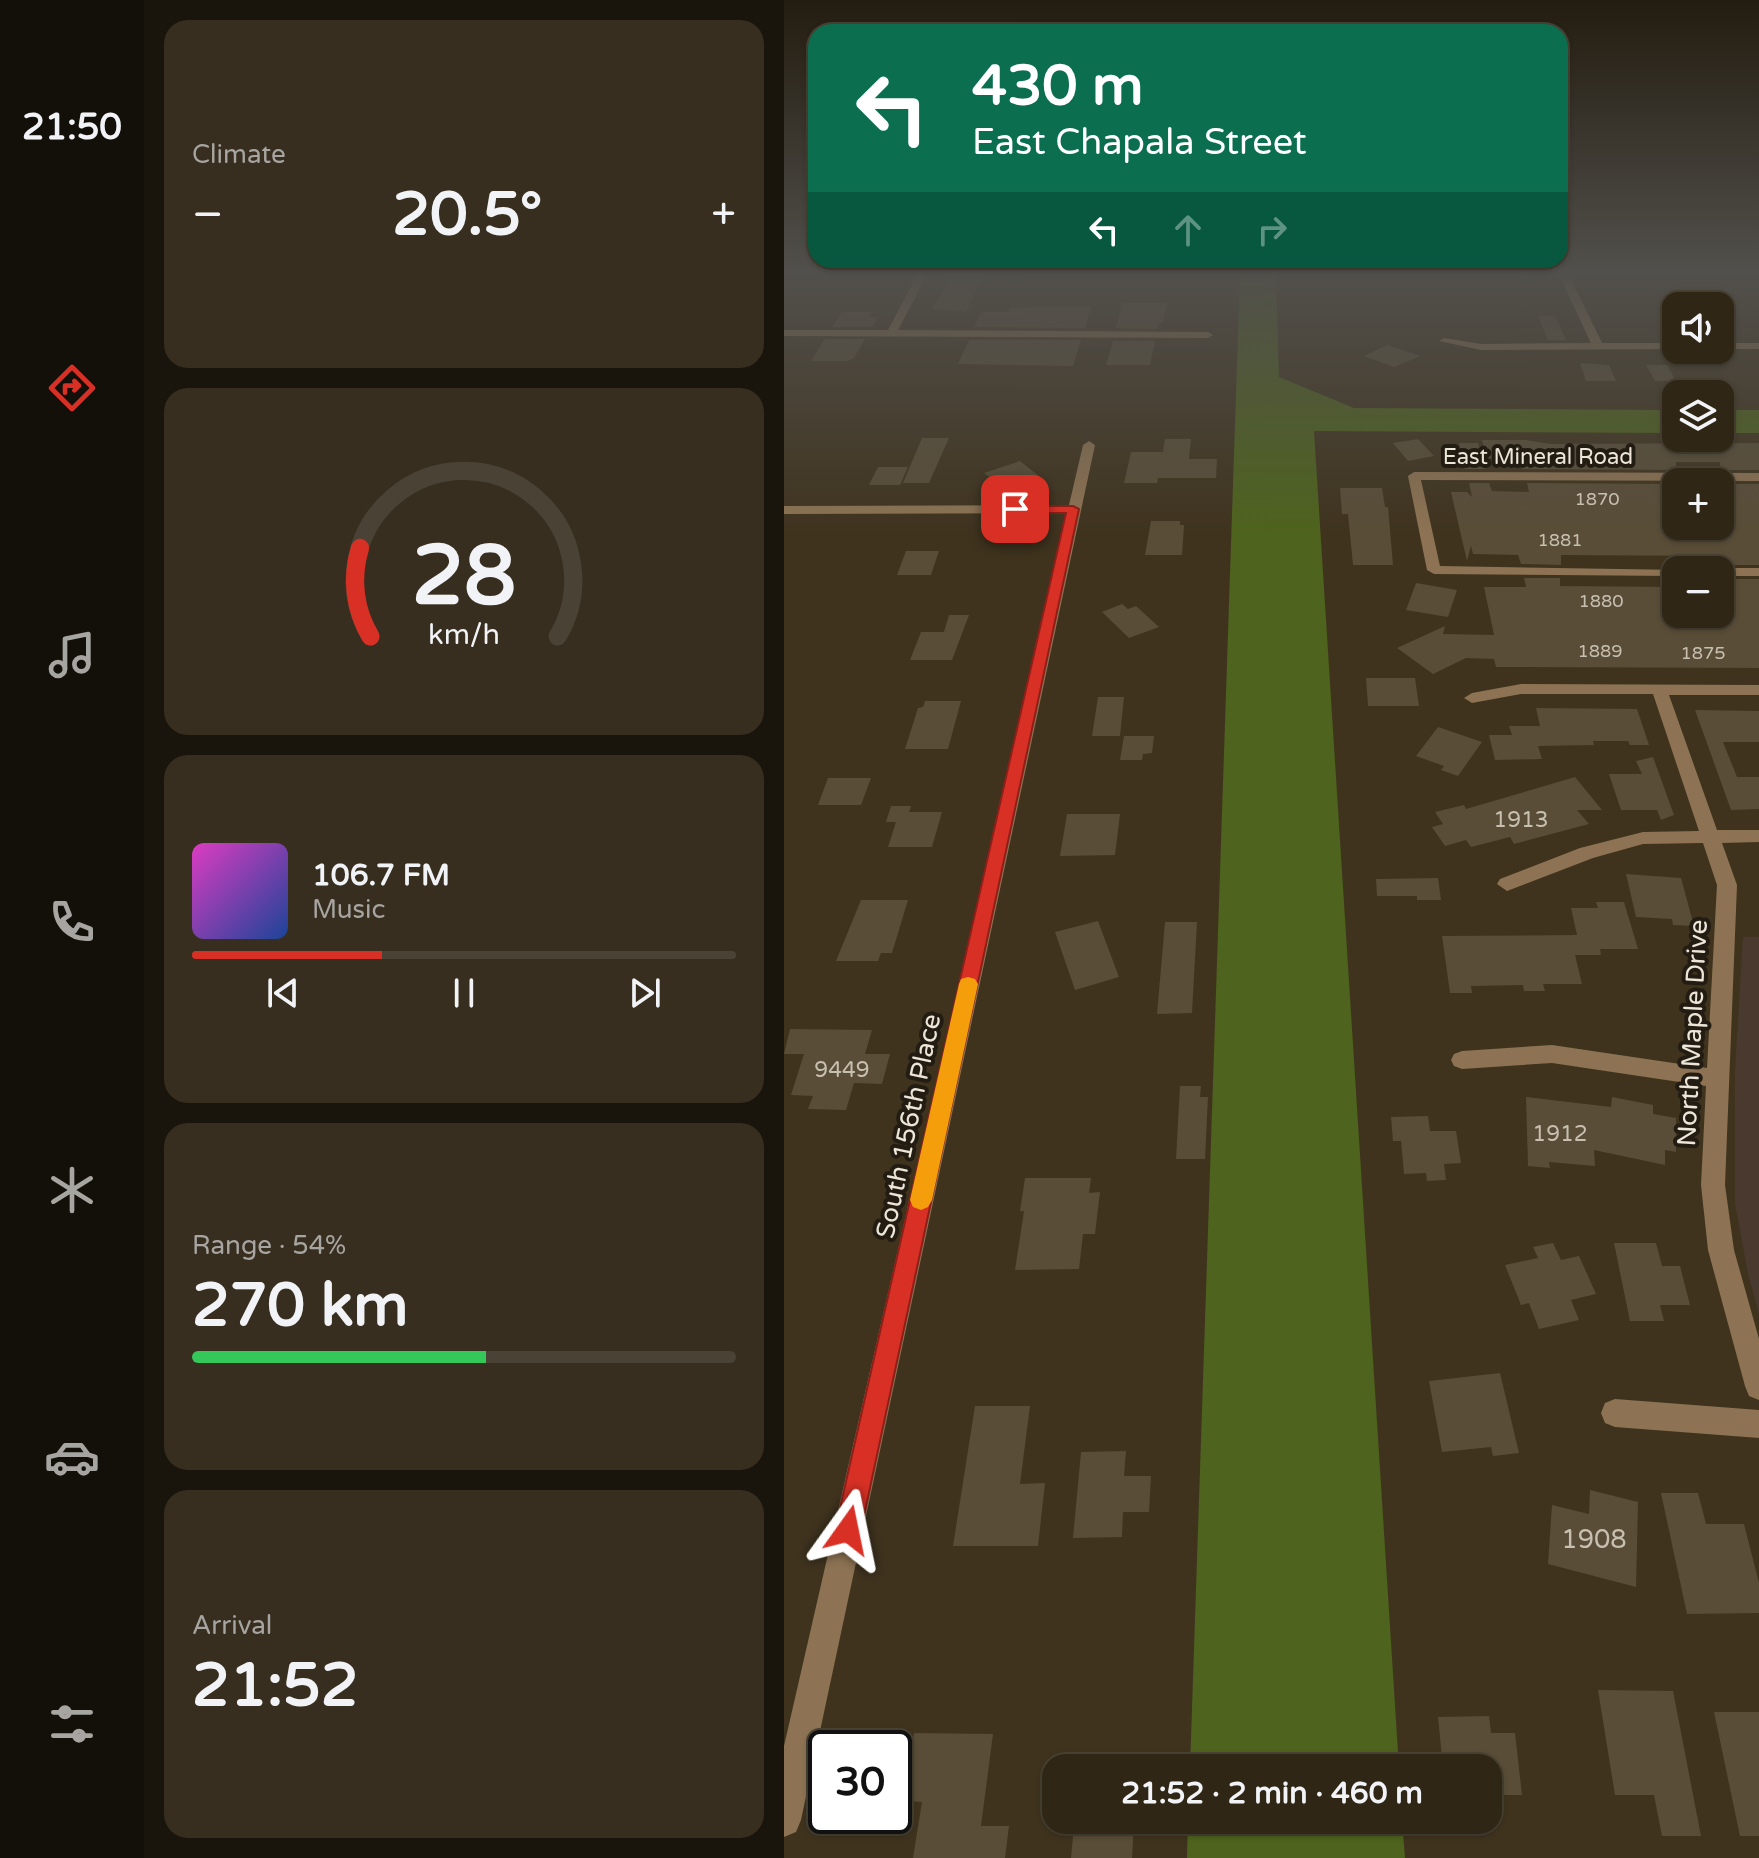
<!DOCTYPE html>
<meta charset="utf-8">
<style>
body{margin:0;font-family:"Varela Round",sans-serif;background:#372e1f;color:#f1f3f6;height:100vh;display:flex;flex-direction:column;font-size:30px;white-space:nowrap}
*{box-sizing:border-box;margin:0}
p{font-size:26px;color:#a7a5a1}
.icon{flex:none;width:44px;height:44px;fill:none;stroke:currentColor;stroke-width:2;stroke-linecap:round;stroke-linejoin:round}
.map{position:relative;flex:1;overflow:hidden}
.side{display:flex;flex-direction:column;gap:20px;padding:20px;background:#1a150c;width:640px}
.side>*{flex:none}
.top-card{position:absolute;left:24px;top:24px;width:760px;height:244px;border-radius:24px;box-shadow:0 2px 6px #0004,0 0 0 2px #4a4335;background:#0b6e4f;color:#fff;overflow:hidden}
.fabs{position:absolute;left:878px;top:292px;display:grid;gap:16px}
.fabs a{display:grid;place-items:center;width:72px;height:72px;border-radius:16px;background:#2f2616;box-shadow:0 2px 6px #0004,0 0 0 2px #4a4335;font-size:40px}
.speed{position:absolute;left:24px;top:1730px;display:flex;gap:16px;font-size:40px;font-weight:700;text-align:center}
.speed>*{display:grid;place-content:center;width:104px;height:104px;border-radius:50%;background:#2f2616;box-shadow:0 2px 6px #0004,0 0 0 2px #4a4335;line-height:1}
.speed .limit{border:4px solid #111;border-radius:12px;background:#fff;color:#111}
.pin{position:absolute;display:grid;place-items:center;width:68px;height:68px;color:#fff;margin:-34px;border-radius:16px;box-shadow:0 4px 12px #0006}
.me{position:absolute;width:88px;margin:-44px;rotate:12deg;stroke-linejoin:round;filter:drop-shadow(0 0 6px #0008)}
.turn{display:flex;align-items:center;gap:28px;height:168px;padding:0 32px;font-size:36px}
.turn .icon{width:104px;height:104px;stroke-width:2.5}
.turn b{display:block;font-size:56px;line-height:68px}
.lanes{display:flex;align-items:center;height:76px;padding:0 32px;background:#0003;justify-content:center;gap:40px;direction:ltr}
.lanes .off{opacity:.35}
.big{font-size:60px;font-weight:700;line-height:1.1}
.side .tile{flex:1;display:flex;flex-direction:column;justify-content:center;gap:12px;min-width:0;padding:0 28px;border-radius:24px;background:#372e1f}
.side .dial{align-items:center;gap:0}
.dial svg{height:208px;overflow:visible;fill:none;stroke:#4a4335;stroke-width:7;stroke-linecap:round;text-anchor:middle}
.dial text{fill:#f1f3f6;stroke:none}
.song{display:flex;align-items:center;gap:24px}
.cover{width:96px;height:96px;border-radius:12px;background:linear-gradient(135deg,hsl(310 70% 55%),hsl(220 70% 35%))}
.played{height:8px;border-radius:4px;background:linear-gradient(90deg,#d93025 35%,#4a4335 35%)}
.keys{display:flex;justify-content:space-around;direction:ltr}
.heat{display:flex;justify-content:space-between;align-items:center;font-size:44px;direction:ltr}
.charge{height:12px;border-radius:6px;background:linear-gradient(90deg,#34c759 54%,#4a4335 0)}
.trip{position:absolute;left:258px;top:1754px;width:460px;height:80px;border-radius:24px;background:#2f2616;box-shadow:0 2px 6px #0004,0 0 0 2px #4a4335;font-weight:700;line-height:80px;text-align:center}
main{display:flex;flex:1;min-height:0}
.dock{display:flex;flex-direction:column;width:144px;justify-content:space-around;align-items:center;background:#130f09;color:#a7a5a1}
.dock .icon{width:56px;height:56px}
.dock .on{color:#d93025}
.dock b{font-size:36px;color:#f1f3f6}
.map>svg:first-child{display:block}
</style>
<main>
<nav class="dock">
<b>21:50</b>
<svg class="icon on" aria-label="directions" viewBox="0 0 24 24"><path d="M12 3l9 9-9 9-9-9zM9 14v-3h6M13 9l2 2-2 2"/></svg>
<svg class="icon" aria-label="music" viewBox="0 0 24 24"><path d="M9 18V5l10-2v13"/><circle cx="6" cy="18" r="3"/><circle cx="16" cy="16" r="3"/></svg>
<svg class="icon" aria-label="phone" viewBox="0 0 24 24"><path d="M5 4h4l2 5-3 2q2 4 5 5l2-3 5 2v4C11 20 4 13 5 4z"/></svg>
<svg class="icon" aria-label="climate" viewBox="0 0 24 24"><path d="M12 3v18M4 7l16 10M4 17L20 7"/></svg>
<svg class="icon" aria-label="car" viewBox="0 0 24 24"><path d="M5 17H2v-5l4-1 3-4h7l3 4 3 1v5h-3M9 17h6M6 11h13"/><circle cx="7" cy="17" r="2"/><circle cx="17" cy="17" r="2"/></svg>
<svg class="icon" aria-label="filters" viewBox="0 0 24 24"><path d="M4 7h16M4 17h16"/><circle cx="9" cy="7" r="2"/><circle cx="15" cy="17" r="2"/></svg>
</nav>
<section class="side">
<div class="tile"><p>Climate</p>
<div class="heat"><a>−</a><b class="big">20.5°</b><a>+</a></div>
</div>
<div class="tile dial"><svg viewBox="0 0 100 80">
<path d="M14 69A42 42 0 1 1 86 69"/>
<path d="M14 69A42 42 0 0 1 10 35" stroke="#d93025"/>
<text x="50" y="56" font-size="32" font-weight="700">28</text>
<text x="50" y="72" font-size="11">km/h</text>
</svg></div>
<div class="tile">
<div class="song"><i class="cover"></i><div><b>106.7 FM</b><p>Music</p></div></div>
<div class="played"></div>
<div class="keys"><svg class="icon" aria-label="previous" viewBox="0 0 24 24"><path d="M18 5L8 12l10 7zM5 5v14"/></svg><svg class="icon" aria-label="pause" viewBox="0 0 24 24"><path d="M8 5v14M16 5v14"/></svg><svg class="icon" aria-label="next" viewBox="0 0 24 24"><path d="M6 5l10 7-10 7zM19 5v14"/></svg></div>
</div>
<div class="tile"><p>Range · 54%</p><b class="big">270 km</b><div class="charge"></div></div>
<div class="tile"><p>Arrival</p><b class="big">21:52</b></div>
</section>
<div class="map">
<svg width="975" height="1858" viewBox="0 0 975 1858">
<rect width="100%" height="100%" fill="#3f331e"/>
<!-- education -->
<path fill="#4a392e" d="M959 937H975V1314L964 1274 951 1204V1070Z"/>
<!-- green -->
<path fill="#4e631d" d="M456 275H492L495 377 570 408 892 410V433L530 431 615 1768H406Z
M936 410H975V433H936Z
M404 1820H618L621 1858H403Z"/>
<!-- building -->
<path fill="#594d37" d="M165 279H197L182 312 148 309Z
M338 303H383L379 323H374L373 329 332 328Z
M248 307H307L301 328 190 327 197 312H224L226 308Z
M58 312H88L85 317H94L88 327H48Z
M754 316H771L782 340H764Z
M41 339H81L70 358 64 361H27Z
M185 340H297L289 366 174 364Z
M329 341H371L366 365H322Z
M603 345 636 356 610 367 580 356Z
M796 363 825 365 832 381H802Z
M862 365H883L892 381H871Z
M138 438H165L145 483H119Z
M381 439H407L405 459H433L432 478H374L373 483H340L347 452H379Z
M634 439 650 456 624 461 609 443Z
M698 440H742L766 444 975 443V470H936V462H892V470L738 469 735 458H703Z
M675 443H694L701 469H681Z
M236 461 256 477 220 488 200 473Z
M94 467H124L116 485H85Z
M685 483H705L708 491 745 492 743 483 892 484V530L936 531V484H975V565H936V556L777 555V565L737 564 734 555 689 554 687 546 683 561 667 492H683L688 497Z
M556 488H598L601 507H604L609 565H569L564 514H558Z
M367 521H396V525H400L398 555H361Z
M122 551H155L147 575H113Z
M740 578H776V586L892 587V614H936V579H975V668L712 667 710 659 682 658 649 674 613 648 661 626 659 634 710 635 700 587H742Z
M632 583 673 590 664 617 622 610Z
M338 604 344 609 352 606 375 627 345 638 318 612Z
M165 615H185L168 660H126L137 632H160Z
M582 678H631L635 706H584Z
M314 697H340L336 736H308Z
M141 701H177L164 749H121L134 708 139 707Z
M752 708 853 709 865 745H846L844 741H809L810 745 754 746 758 759 711 760 705 735H728L725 726H756Z
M911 710 975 711V742H939L953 777H975V809L947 810Z
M654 727 698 742 674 776 657 770 660 766 632 756Z
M340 736H370L368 753 359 754 358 760H336Z
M869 757 890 815 877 820 873 810H837L825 774H858L852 761Z
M791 777 818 810H793L805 824 730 844 726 837 687 847 682 840 661 846 648 827 659 824 651 812 680 805 682 809Z
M44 778H87L77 805H34Z
M107 806H127L125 812H158L148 847H104L112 822H102Z
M283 814H336L331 855 276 856Z
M842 874 897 878 910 926 889 925 888 919 852 917Z
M654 878 657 900H633V896H593L592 879Z
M77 900H124L108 953H97L94 961H52Z
M812 902H840L854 949H816L817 955H791L798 984H759L761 991H740L739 985 687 986 688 993H666L658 936 793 935 787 908H814Z
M314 921 335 977 291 990 271 932Z
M381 922H413L408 1013 373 1014Z
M6 1029 88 1030 81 1054H106L98 1084 70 1083 62 1110 24 1109 29 1096 7 1095 20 1054H0Z
M396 1086H417L416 1097H424L421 1159H392Z
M742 1097 827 1107 828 1097 869 1105V1114L892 1118V1152L881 1150V1165L810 1150 811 1166 765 1162 766 1168 744 1166Z
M644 1116 646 1131H672L677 1163 660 1164 662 1180 643 1181 642 1173 620 1174 617 1141H609L607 1117Z
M241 1178H307L305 1193 316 1192 311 1234H299L295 1269 231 1270 240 1211H236Z
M769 1243 777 1260 795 1256 812 1294 787 1300 795 1320 755 1329 745 1303 737 1305 721 1265 754 1258 749 1247Z
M830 1243H872L878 1266H896L906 1305H876L880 1321H846Z
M716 1373 735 1453 709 1456 707 1447 658 1452 645 1381Z
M191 1406H246L236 1484 261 1483 254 1546H169Z
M342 1451 340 1476H367L365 1512H339L338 1537 289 1538 297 1452Z
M806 1490 854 1502 852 1587 764 1564 768 1505 805 1514Z
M877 1493H914L922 1524H960L975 1583V1613L903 1614Z
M814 1690 889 1691 917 1836H878L870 1795H831Z
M930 1712H975V1836H956Z
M705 1716 707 1733H731L738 1795H704V1768H659L654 1717Z
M130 1733 209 1734 197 1826H225L221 1858H129L138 1802 118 1801Z
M350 1824 348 1858H287L290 1825Z"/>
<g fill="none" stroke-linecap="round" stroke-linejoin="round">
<!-- minor -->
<path fill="#8d7353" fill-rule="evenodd" d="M133 275H143L114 330 424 332 429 335 424 338 0 336V330H104Z
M775 275H785L818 343H892V349L697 350 655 341 660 338 697 344 807 343Z
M936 343H975V349H936Z
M305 441 311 445 17 1820 12 1832 0 1837V1746L283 513 0 514V506L285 505 299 445Z
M630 472 975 473V481L637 480 656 566 898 570H892V576L650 574 643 570 624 476Z
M936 568H975V576H936V570H930Z
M737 684 975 685V695H885L933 830H975V842L938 843 953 885 941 1185 950 1250 975 1339V1400L965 1396 961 1386 924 1250 917 1185 922 1086 768 1063 678 1069 670 1066 667 1060 670 1054 678 1051 768 1045 923 1068 933 885 919 843 859 844 809 858 723 891 713 884 716 879 796 848 859 832 915 831 869 694H737L688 703 680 698 688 693Z
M831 1399 975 1410V1438L831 1427 821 1423 817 1413 821 1403Z"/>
</g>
<!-- sky -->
<linearGradient id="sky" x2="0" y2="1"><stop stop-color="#231c10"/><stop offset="0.51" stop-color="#52504c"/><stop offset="1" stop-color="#52504c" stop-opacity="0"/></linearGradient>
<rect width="975" height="535" fill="url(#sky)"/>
<!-- route -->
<path fill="#d93025" stroke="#8d1f18" stroke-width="2" d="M289 506 295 509 77 1530 73 1539 64 1543 55 1539 51 1530 282 513H231L225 509 231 506Z"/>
<!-- slow -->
<path fill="#f59e0b" d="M184 977 191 979 194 984 148 1200 144 1207 137 1210 129 1207 126 1200 175 984 177 979Z"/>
<g text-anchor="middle" stroke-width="8" stroke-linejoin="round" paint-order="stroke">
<!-- far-number labels -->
<g font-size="18" fill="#c7bfb0">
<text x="813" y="505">1870</text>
<text x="776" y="546">1881</text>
<text x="817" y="607">1880</text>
<text x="816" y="657">1889</text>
<text x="919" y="659">1875</text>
</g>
<!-- far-street labels -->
<g font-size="22" fill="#ece5d8" stroke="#221c13">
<text x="754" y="464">East Mineral Road</text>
</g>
<!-- number labels -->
<g font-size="22" fill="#c7bfb0">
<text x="737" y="827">1913</text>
<text x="58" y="1077">9449</text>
<text x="776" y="1141">1912</text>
</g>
<!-- street labels -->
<g font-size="26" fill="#ece5d8" stroke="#221c13">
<text transform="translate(908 1033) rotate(-87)" y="9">North Maple Drive</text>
<text transform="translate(124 1126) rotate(-78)" y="9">South 156th Place</text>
</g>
<!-- near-number labels -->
<g font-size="26" fill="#c7bfb0">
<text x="810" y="1548">1908</text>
</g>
</g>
</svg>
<div class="fabs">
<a><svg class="icon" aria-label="sound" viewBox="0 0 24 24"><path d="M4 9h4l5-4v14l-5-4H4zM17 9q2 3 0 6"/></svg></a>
<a><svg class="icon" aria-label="layers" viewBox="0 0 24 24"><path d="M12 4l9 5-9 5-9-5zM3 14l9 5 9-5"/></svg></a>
<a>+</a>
<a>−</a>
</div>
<div class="speed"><div class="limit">30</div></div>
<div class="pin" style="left:231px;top:509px;background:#d93025"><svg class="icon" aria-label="arrive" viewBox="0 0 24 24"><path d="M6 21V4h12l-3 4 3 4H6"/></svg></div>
<svg class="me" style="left:64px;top:1530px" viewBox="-20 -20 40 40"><path d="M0-17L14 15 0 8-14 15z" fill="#d93025" stroke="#fff" stroke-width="4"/></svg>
<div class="trip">21:52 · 2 min · 460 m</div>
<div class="top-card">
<div class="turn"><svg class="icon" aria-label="left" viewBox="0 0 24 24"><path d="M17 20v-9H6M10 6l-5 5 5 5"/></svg><div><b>430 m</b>East Chapala Street</div></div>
<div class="lanes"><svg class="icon" aria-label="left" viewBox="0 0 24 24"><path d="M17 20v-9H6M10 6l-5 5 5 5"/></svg><svg class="icon off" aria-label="ahead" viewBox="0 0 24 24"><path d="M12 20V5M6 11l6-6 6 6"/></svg><svg class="icon off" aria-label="right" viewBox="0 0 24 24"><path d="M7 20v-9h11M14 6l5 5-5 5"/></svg></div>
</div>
</div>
</main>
